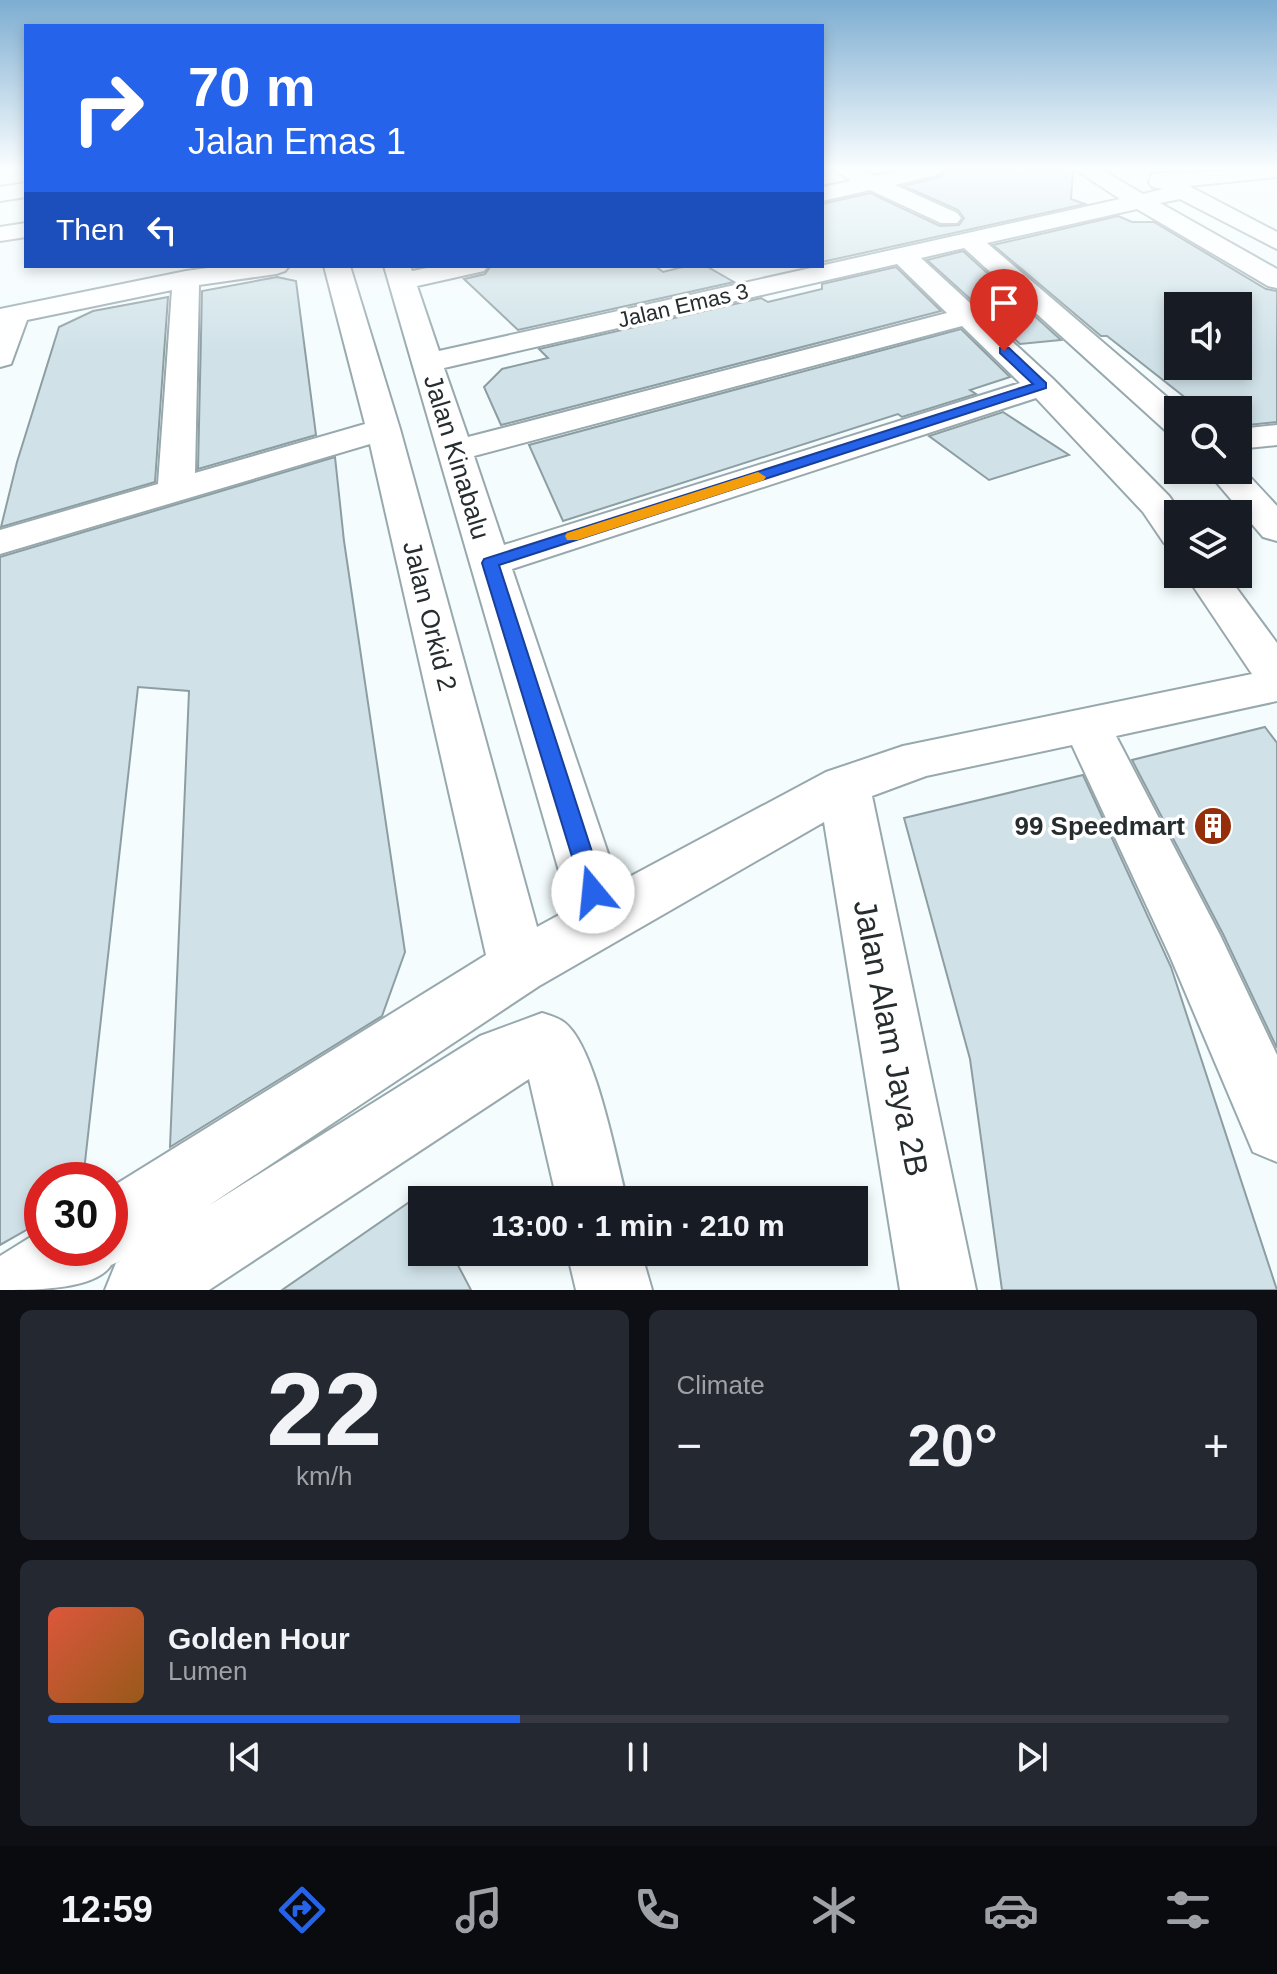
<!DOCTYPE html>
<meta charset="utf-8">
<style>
body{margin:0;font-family:Helvetica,sans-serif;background:#242831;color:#f1f3f6;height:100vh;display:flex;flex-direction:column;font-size:30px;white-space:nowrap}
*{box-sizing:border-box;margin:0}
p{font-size:26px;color:#9ea1a6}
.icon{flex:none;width:44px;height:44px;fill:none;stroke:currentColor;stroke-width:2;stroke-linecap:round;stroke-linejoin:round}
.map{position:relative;height:1290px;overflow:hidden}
.details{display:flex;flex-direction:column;gap:20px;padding:20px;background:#0d0f14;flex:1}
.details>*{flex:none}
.hud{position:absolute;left:24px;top:24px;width:800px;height:244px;border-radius:0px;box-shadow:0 4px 12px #0003;background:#2563eb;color:#fff;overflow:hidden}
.fabs{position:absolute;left:1164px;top:292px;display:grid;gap:16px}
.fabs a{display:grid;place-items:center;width:88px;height:88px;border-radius:0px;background:#171b24;box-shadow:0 4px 12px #0003;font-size:40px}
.speed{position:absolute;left:24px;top:1162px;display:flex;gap:16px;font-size:40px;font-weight:700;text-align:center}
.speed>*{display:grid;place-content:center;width:104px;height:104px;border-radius:50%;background:#171b24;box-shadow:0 4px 12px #0003;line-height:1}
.speed .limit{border:12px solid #d22;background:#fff;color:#111}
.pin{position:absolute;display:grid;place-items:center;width:68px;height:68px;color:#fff;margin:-82px -34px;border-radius:50% 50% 50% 0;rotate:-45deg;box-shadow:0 0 8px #0007}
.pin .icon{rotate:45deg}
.me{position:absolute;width:88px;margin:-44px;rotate:343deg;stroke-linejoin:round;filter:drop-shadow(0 0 6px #0008)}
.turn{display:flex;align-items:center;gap:28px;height:168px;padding:0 32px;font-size:36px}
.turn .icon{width:104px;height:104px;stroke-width:2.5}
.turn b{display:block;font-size:56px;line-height:68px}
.then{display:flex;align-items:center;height:76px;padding:0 32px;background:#0003;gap:16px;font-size:30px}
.big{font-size:60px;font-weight:700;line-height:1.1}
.details .card{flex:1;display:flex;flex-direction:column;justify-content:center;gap:12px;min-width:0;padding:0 28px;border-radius:12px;background:#242831}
.details .dial{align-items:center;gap:0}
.dial b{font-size:104px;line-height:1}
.song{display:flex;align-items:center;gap:24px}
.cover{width:96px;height:96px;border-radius:12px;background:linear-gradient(135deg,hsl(10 70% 55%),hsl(30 70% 35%))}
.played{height:8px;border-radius:4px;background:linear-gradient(90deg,#2563eb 40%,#363941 40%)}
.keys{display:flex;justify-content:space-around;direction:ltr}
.heat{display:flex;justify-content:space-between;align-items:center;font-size:44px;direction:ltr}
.details .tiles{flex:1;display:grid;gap:20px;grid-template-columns:1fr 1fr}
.card:last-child{grid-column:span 2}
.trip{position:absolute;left:408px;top:1186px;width:460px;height:80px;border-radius:0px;background:#171b24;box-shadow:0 4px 12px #0003;font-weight:700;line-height:80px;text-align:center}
.menu{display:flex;height:128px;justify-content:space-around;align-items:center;background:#090b0e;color:#9ea1a6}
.menu .icon{width:56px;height:56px}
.menu .on{color:#2563eb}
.menu b{font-size:36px;color:#f1f3f6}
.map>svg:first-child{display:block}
</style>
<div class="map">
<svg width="1277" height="1290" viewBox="0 0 1277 1290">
<rect width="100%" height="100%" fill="#f4fcfe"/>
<!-- building -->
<path fill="#d0e2e8" stroke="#8d9ea3" stroke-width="2" fill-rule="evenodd" d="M945 170H1073L1071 199 1085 204 822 262V204L870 193 940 226 959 225 964 218 958 210 904 186 940 177Z
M1118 216 1132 222H1154L1266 289 1277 291V422L1238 426V410H1201L1107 336H1101L993 245ZM1178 306H1238V366H1178Z
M963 251 1061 340 1020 344 927 260Z
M491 266H655L663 272 687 266H706L734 282 518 330 464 279 485 274Z
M896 267 941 311 501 425 484 387 502 369 548 358 539 349 761 298 768 302 822 289V284Z
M277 277 296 281 316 435 198 469 202 291Z
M168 297 155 482 1 527 17 462 59 327 93 311Z
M961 329 1010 377 970 390 976 394 902 417 898 414 563 521 529 445Z
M1003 412 1069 455 989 480 929 436Z
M335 457 344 541 405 952 382 1016 170 1147 189 691 138 687 83 1180H42V1221L0 1245V557Z
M1265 727 1277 743V1048L1223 934 1132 760Z
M1083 775 1171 967 1277 1290H1002L970 1059 904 818Z
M421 1194 424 1200 422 1252H451L471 1290H282Z"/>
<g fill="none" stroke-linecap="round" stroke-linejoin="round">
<defs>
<path id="minor" d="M835 170H863L875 176 901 170H942L939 174 895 185 957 213 961 218 957 223H941L870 190 822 201V187L851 181Z
M1076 170H1102L1143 194 1163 189 1152 187 1149 182 1152 174 1160 173 1277 170V177L1189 186 1277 232V249L1180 199 1160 203 1277 269V288L1268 286 1137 209 987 243 1182 410H1178V434L1166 431 964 248 921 258 1053 379 1169 496 1182 514H1178V547L1164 543 1143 512 1036 398 512 569 618 883 826 772 903 746 1252 674 1185 574H1226L1277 643V701L1116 736 1220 935 1277 1055V1162L1253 1152 1170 956 1072 745 926 776 872 796 976 1290H900L824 822 539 986 208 1206 480 1036 542 1013C549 1015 559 1018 565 1023 596 1048 616 1159 627 1200H557L529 1079 209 1290H105L116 1263 122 1260 111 1265C96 1290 33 1290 0 1290V1256L42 1230V1248H110V1188L486 955 370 444 0 554V530L158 484 172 290 27 320 11 364 0 367V309L186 271 222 266H289L285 271 276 274 199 285 195 473 365 424 324 266H350L400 429 537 927 570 909 384 266H410L412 271 437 266H488L484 271 417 286 439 351 1120 199ZM897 264 947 313 468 437 444 368ZM962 326 1020 383 504 545 474 456Z
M26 183V197L0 201V187Z
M26 223V237L0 241V227Z
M1277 425V445L1238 449V429Z
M1238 464 1277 506V541L1263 537 1206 470H1238Z
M567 1252H641L652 1290H576Z"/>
</defs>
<!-- minor casing -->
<use href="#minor" stroke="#98a9ae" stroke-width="4"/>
<!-- minor -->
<use href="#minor" fill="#fff" fill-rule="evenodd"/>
</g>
<!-- sky -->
<linearGradient id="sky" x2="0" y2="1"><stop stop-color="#7dadd1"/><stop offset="0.48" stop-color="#fafeff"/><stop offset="1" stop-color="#fafeff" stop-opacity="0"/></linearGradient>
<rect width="1277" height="351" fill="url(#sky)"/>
<!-- route -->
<path fill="#2563eb" stroke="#184099" stroke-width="2" d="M1000 348H1009L1046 383V388L499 565 605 892 601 899 593 902 585 899 482 563 484 559 1033 384 1000 353Z"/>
<!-- slow -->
<path fill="#f59e0b" d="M758 472 766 477 764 480 578 540H567L565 536 567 533Z"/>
<!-- icons -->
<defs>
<symbol id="building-disc" viewBox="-11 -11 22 22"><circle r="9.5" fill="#952e0a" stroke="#fff"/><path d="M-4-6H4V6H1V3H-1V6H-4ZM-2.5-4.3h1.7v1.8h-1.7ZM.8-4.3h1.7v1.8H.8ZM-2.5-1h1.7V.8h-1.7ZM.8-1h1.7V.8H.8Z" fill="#fff"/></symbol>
</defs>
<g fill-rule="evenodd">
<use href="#building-disc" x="1191" y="804" width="44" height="44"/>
</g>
<g text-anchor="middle" stroke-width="7" stroke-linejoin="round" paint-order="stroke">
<!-- far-street labels -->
<g font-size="22" fill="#262d2f" stroke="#fff">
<text transform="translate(683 305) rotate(-13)" y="8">Jalan Emas 3</text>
</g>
<!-- street labels -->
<g font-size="26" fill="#262d2f" stroke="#fff">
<text transform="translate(457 457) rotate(73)" y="9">Jalan Kinabalu</text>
<text transform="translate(430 616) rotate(76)" y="9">Jalan Orkid 2</text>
</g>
<!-- poi labels -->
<g font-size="26" font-weight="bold" fill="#262d2f" stroke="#fff" text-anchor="end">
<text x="1185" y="835">99 Speedmart</text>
</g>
<!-- near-street labels -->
<g font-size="32" fill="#262d2f" stroke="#fff">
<text transform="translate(891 1038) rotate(79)" y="11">Jalan Alam Jaya 2B</text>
</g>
</g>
</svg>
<div class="fabs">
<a><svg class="icon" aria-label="sound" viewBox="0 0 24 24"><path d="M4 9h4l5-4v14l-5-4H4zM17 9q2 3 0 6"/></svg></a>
<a><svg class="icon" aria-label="search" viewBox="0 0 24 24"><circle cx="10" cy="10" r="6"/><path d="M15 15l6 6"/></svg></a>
<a><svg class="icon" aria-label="layers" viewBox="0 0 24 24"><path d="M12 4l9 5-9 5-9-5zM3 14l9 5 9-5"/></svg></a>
</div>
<div class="speed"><div class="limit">30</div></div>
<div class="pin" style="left:1004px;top:351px;background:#d93025"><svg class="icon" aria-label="arrive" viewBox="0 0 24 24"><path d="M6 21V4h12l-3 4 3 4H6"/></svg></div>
<svg class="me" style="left:593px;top:892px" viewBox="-20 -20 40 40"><circle r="19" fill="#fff"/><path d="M0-13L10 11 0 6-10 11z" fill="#2563eb"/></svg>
<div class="trip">13:00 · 1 min · 210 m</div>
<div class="hud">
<div class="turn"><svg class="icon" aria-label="right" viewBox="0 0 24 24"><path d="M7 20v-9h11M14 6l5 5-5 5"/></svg><div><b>70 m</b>Jalan Emas 1</div></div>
<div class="then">Then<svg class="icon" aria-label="left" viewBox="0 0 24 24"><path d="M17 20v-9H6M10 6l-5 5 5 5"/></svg></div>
</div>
</div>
<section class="details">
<div class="tiles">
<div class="card dial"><b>22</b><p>km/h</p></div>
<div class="card"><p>Climate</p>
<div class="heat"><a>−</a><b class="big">20°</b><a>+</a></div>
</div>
<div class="card">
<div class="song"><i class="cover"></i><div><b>Golden Hour</b><p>Lumen</p></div></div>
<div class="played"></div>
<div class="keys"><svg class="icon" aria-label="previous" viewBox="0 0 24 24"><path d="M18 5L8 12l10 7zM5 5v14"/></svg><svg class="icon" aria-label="pause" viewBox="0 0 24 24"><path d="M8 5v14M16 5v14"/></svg><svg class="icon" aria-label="next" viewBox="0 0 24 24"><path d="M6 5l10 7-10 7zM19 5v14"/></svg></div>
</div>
</div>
</section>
<nav class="menu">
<b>12:59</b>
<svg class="icon on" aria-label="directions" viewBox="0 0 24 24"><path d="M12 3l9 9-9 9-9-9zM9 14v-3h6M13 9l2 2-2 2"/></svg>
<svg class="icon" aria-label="music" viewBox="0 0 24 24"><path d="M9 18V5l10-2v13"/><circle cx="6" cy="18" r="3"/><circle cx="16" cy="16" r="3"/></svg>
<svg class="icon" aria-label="phone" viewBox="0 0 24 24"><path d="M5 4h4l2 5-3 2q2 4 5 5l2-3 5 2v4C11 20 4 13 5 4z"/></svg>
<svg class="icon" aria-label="climate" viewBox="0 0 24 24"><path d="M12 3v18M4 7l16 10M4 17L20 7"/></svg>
<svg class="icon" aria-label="car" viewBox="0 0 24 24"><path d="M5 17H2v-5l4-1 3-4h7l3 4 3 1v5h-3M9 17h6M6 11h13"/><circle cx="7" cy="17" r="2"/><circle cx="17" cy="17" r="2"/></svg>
<svg class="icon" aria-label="filters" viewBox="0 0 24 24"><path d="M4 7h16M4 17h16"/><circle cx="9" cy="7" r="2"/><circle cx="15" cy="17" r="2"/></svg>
</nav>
